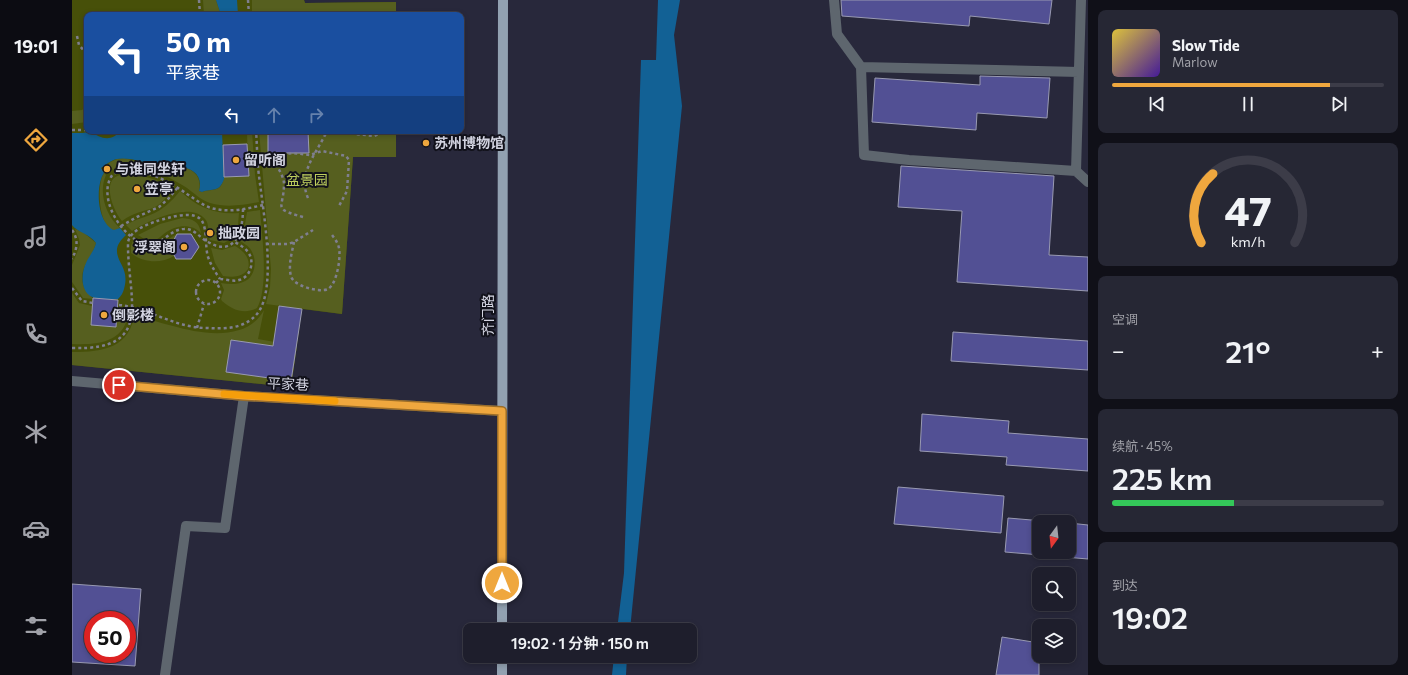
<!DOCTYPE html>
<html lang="zh">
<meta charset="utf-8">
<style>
body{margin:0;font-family:Commissioner,"Noto Sans SC",sans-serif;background:#262734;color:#f1f3f6;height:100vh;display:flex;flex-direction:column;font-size:15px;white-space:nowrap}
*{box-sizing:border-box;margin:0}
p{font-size:13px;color:#a1a2a9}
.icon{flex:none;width:22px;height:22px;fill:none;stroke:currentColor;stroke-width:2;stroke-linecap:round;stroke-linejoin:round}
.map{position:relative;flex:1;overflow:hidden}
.panel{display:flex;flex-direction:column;gap:10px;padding:10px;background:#101018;width:320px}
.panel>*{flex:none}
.guide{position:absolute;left:12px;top:12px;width:380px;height:122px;border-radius:8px;box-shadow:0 2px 6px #0003,0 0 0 1px #3c3c48;background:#1a4fa0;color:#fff;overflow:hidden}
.needle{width:26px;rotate:195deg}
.buttons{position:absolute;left:960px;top:515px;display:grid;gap:8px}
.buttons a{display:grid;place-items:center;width:44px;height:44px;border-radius:8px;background:#1e1e2c;box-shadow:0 2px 6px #0003,0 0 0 1px #3c3c48;font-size:20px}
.speed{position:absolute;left:12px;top:611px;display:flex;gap:8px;font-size:20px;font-weight:700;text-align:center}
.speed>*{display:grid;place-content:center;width:52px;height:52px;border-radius:50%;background:#1e1e2c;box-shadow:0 2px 6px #0003,0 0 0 1px #3c3c48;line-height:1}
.speed .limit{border:6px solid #d22;background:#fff;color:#111}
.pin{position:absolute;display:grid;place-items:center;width:34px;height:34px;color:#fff;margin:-17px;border:2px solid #fff;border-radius:50%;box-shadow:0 1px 4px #0007}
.me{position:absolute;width:44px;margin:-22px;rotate:0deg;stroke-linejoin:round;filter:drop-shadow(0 0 3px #0008)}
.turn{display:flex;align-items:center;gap:14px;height:84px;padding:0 16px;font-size:18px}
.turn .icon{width:52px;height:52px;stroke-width:2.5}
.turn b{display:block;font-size:28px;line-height:34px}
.lanes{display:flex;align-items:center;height:38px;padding:0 16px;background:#0003;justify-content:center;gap:20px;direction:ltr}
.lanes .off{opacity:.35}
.big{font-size:30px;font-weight:600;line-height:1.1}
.panel .card{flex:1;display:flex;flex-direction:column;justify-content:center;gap:6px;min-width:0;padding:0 14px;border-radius:8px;background:#262734}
.panel .dial{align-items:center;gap:0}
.dial svg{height:104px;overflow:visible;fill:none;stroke:#3c3c48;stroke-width:7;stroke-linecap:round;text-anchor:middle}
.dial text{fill:#f1f3f6;stroke:none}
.song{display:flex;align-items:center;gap:12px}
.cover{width:48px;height:48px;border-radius:6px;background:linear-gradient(135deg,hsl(50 70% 55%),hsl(260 70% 35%))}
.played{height:4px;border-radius:2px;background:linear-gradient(90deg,#efa73e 80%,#3c3c48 80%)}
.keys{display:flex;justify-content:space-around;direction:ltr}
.heat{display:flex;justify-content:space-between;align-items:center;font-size:22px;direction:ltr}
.charge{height:6px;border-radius:3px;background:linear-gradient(90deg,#34c759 45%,#3c3c48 0)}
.trip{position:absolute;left:391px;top:623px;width:234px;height:40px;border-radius:8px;background:#1e1e2c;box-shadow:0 2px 6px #0003,0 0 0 1px #3c3c48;font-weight:600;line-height:40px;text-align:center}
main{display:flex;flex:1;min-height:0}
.tabs{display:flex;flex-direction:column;width:72px;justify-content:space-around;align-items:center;background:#0c0c12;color:#a1a2a9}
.tabs .icon{width:28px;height:28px}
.tabs .current{color:#efa73e}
.tabs b{font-size:18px;color:#f1f3f6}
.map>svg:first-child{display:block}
</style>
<main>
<nav class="tabs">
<b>19:01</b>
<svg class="icon current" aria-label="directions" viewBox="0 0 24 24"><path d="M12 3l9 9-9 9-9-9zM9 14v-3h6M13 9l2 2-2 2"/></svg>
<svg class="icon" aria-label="music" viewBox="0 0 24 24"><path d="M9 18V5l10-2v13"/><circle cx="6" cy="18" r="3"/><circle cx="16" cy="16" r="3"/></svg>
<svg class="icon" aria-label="phone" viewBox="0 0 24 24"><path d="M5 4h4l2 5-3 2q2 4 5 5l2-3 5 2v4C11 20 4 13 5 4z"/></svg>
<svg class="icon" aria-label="climate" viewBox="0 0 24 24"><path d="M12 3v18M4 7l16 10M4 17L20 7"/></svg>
<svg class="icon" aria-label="car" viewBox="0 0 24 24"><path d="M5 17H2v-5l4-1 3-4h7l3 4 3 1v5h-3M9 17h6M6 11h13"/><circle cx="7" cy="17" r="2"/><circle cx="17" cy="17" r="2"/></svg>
<svg class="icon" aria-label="filters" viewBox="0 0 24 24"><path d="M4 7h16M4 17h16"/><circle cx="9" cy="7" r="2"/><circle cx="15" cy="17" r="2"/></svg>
</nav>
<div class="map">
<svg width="1016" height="675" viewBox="0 0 1016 675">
<rect width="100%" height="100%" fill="#28283b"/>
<!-- green -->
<path fill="#475009" d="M0 0H232L233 3 324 2V15H15V131H324V157H281L270 314 230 309 219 387 0 365Z"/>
<!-- forest -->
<path fill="#565f1f" d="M131 0H144L149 15H132Z
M180 0H232L233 3 324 2V15H180Z
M15 106V122L0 124V111L10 110Z
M175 131H180L183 175 187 202C171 205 155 208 138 203 129 200 123 194 115 188 97 177 61 156 41 170L36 163 45 159 52 158C60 160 68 162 76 163 95 165 133 162 127 191L130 192C142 188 149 193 152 177L176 175Z
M187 131H324V157H281L270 314 194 304 198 287 199 269Z
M32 173 34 175C26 193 34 216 48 228 28 242 23 185 32 173Z
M51 174C70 174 86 180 102 188 96 195 91 203 83 207 71 212 62 212 50 221 42 212 32 187 42 178 44 176 48 175 51 174Z
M108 191C125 207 143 215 167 213L166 226 161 238 152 243 138 240C135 233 138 224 133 219 119 201 75 221 60 231L54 225C62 220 70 218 78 215 91 210 99 202 108 191Z
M188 210C190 234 197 288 185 308 172 315 161 310 150 301L149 299 152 290 149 283C156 284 164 285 171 282 183 278 186 261 179 250 177 246 171 243 167 240L173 224 175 212Z
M110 218C121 219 127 221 129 233 119 223 104 225 93 233 89 236 86 239 82 241L74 240 66 235 88 224Z
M3 229 11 232 24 243C20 259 5 269 12 287 14 292 19 295 21 299L11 298 0 282V265L8 245 7 239Z
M105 234 98 247 102 256C89 264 71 263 59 253V246L61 240C81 261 88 242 105 234Z
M163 246C172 251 179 259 176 269 170 278 161 277 151 276L143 263 139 248 150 250Z
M0 293 7 303 20 306 19 325 44 327 46 311H57C53 343 26 345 0 344Z
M192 310 186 339 225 346 219 387 0 365V352C32 352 58 348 63 312 74 319 88 323 101 326 129 334 175 342 192 310Z"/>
<!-- water -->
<path fill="#126195" d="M144 0H165L166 15H149Z
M586 0H608L602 35 610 106 558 630H545L552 573 569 60H584Z
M19 131C28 139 40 142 48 131H150L152 179C147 193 141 188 130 192L127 191C135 162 93 165 76 163 67 161 55 157 45 159 39 160 34 165 29 168L32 173C23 186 25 223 42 230L48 228 54 235C50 239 46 243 45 249 44 263 58 268 52 289 51 293 49 296 46 299 40 299 25 300 20 297 8 291 9 273 14 263 17 256 22 251 24 243 18 234 5 232 0 225V133H11Z
M542 656H555L554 675H540Z"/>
<!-- building -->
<path fill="#525094" stroke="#999ab2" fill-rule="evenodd" d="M769 0H980L977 24 898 16 897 26 770 16Z
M908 76 978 78 975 118 905 113 904 130 800 122 803 78 908 85Z
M196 131H236L237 153H196Z
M175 144 177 176 152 177 151 145Z
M829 166 982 176 977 255 1016 257V291L885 282 890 211 826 207Z
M105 234H119L127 247 119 259H104L98 247Z
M21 298 46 300 44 327 19 325Z
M207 306 230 309 219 381 154 372 159 340 201 346Z
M881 332 1016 341V370L879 361Z
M850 414 937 421 936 433 1016 439V471L934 465 935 457 848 451Z
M826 487 932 496 929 533 822 524Z
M936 518 983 522H967V552H997V523L1016 525V559L933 552Z
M0 584 69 589 63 666 0 662ZM21 620H55V654H21Z
M930 637 967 643V675H924Z"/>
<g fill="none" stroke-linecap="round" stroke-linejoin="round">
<!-- path -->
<path stroke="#7f7f8f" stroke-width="2.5" stroke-dasharray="3 3" stroke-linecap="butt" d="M127 0 128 15
M176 0 177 15
M5 36 7 45 15 54
M0 130H15
M255 131 302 136 307 134 309 131
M236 198C225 173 245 153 255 131
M171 209C171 231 163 258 136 242 128 238 122 228 112 229 98 229 91 245 77 244 52 243 23 197 41 174 65 163 95 180 115 194 123 199 130 205 139 208 157 213 174 209 191 205
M231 217C199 208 212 209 212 184 212 176 205 168 203 160L205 155 221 153 238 155 250 151 274 156 277 160 275 191 267 206
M49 226 65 217 87 207 97 198 106 187
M0 230C7 240 5 249 0 259
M222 242C220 252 216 266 219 276 221 286 248 293 256 289 265 284 269 257 267 248 266 243 263 239 260 235
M194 244H216L222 242 241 230
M124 292a12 12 0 1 1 24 0a12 12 0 1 1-24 0Z
M144 283 148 279C154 279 162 282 167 280 179 277 183 261 176 252 173 248 168 245 163 242
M0 288 10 301 21 303
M47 305C77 308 103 328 135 328 153 329 172 329 185 314 207 288 189 200 186 167 185 155 185 143 184 131
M125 328 132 304
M0 348C84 351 55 298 56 242 59 230 74 225 85 221 96 218 125 208 131 223 135 232 133 247 136 257 139 265 143 272 148 279"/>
<!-- minor -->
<path stroke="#5e666e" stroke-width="10" d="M762 0 765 34 789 67
M1007 72 789 67 792 155 837 160 1004 171 1016 182
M1004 171 1009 0
M0 381 172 396 430 411
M93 675 114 526 153 528 172 396"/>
<!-- major -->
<path stroke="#92a1b1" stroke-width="10" d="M430 630 431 0
M430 656V675"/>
</g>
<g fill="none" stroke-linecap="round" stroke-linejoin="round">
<defs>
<path id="route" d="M47 385 172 396 430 411V583"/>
</defs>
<!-- route casing -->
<use href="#route" stroke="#9b6d28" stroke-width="10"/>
<!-- route -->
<use href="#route" stroke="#efa73e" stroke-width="7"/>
<!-- slow -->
<path stroke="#f59e0b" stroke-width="7" d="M152 394 263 401"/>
</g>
<!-- markers -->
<g fill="#efa73e" stroke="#12121b" stroke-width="1.5">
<circle cx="354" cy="143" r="4"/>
<circle cx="164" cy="160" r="4"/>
<circle cx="35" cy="169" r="4"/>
<circle cx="65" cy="189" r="4"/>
<circle cx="138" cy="233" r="4"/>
<circle cx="112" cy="247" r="4"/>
<circle cx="32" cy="315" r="4"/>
</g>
<g text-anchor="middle" stroke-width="4" stroke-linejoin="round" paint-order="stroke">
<!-- poi labels -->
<g font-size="14" font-weight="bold" fill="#d3d4e1" stroke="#12121b" text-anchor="start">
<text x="362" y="148">苏州博物馆</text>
<text x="172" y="165">留听阁</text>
<text x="43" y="174">与谁同坐轩</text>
<text x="73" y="194">笠亭</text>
<text x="146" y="238">拙政园</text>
<text x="104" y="252" text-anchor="end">浮翠阁</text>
<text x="40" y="320">倒影楼</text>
</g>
<!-- park labels -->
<g font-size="14" fill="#becf5e" stroke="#12121b">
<text x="235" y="185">盆景园</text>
</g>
<!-- street labels -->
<g font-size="14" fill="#d3d4e1" stroke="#12121b">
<text transform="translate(416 315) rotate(-90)" y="5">齐门路</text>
<text transform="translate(216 384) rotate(3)" y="5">平家巷</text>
</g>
</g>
</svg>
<div class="buttons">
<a><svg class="needle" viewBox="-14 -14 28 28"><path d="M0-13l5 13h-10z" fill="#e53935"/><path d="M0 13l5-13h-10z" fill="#a1a2a9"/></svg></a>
<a><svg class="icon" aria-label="search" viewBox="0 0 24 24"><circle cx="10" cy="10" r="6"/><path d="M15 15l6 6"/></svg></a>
<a><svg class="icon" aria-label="layers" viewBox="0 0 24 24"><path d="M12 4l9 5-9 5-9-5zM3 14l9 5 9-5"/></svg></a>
</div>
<div class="speed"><div class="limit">50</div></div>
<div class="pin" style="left:47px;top:385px;background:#d93025"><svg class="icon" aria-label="arrive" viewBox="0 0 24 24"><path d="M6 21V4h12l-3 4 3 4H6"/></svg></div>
<svg class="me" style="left:430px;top:583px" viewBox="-20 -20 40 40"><circle r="17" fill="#efa73e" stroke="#fff" stroke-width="3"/><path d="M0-11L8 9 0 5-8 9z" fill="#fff"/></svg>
<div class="trip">19:02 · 1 分钟 · 150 m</div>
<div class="guide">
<div class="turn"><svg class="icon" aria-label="left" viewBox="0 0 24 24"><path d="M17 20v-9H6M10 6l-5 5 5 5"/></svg><div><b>50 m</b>平家巷</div></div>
<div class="lanes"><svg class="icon" aria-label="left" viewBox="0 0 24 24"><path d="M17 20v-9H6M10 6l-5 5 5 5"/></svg><svg class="icon off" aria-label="ahead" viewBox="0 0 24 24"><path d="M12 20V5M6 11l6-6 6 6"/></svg><svg class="icon off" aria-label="right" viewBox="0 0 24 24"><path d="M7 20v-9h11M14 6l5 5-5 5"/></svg></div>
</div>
</div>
<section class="panel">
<div class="card">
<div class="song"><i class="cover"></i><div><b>Slow Tide</b><p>Marlow</p></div></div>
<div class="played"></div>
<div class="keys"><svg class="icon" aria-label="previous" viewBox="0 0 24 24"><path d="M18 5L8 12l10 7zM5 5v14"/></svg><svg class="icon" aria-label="pause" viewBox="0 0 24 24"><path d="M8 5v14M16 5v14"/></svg><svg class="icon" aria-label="next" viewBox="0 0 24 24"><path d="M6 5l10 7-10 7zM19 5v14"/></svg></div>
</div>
<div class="card dial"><svg viewBox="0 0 100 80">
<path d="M14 69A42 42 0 1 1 86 69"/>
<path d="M14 69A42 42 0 0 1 23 16" stroke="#efa73e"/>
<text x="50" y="56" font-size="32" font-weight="700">47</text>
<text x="50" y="72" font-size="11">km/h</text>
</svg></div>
<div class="card"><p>空调</p>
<div class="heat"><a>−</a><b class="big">21°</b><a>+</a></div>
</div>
<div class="card"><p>续航 · 45%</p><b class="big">225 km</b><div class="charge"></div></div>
<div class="card"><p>到达</p><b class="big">19:02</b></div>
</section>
</main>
